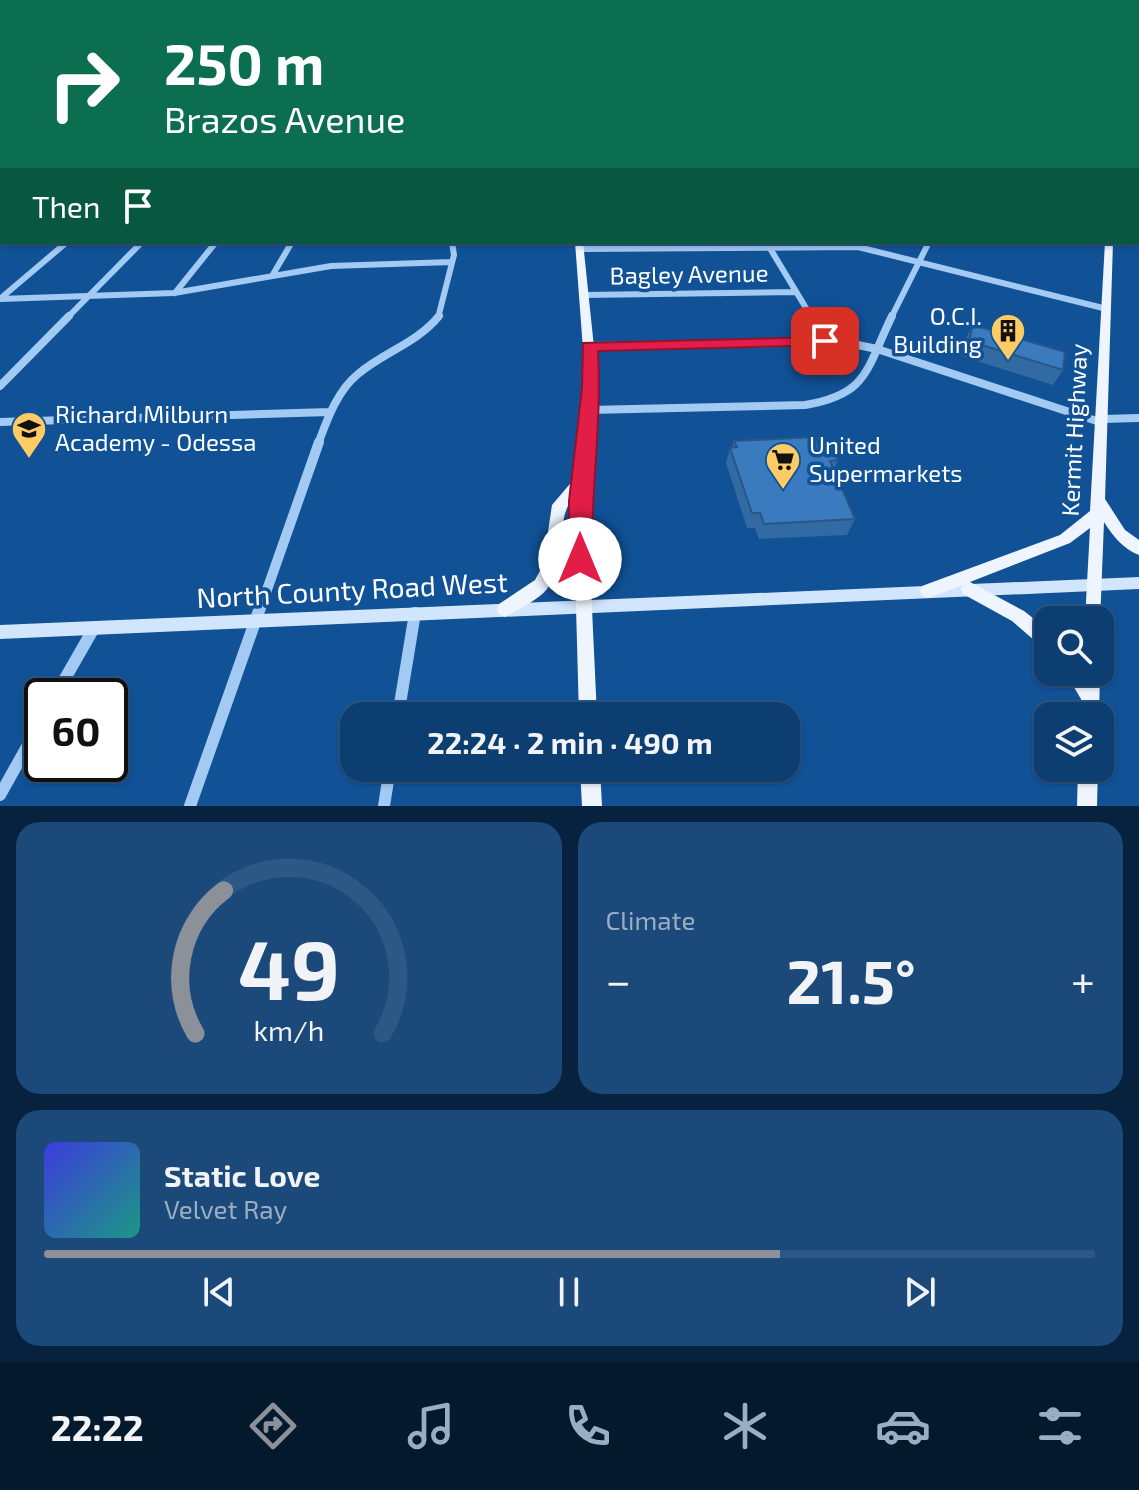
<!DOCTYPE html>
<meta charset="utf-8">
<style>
body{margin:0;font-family:"Exo 2",sans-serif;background:#1b4979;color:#f1f3f6;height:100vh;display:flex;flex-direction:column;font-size:30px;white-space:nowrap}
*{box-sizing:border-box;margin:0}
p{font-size:26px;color:#9aaec3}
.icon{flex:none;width:44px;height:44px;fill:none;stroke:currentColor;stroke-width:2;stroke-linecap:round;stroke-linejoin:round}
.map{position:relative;height:806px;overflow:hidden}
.drawer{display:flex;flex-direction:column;gap:16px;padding:16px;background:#07223e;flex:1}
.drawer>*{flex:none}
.banner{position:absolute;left:0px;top:0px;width:1140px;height:244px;box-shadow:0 2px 6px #0004,0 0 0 2px #2d5784;background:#0b6e4f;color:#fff;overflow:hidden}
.fabs{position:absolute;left:1034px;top:606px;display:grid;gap:16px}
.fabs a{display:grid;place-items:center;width:80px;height:80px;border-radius:16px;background:#0d3e71;box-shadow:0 2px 6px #0004,0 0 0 2px #2d5784;font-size:40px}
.speed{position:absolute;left:24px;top:678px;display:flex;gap:16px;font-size:40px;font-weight:700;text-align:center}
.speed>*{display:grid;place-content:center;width:104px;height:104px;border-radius:50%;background:#0d3e71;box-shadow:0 2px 6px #0004,0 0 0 2px #2d5784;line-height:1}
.speed .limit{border:4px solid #111;border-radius:12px;background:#fff;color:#111}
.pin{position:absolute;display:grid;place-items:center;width:68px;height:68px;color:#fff;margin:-34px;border-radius:16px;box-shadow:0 4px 12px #0006}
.me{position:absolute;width:88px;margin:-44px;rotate:0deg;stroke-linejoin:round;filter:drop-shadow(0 0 6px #0008)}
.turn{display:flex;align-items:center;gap:28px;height:168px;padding:0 32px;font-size:36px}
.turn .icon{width:104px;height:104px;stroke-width:2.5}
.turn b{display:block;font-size:56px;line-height:68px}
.then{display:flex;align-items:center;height:76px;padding:0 32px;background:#0003;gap:16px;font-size:30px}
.big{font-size:60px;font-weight:700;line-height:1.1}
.drawer .tile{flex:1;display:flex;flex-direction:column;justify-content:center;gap:12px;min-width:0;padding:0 28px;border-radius:24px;background:#1b4979}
.drawer .dial{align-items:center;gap:0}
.dial svg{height:208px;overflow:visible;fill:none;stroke:#2d5784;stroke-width:7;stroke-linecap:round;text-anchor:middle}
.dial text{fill:#f1f3f6;stroke:none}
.song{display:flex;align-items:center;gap:24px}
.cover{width:96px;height:96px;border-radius:12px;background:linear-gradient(135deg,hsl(240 70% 55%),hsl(170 70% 35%))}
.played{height:8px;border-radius:4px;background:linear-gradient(90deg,#8c9099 70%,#2d5784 70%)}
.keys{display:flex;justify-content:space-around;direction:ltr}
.heat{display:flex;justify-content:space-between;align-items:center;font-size:44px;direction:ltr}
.drawer .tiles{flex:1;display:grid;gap:16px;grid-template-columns:1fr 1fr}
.tile:last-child{grid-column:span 2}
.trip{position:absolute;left:340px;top:702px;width:460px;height:80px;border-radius:24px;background:#0d3e71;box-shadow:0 2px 6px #0004,0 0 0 2px #2d5784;font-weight:700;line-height:80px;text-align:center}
.tabs{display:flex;height:128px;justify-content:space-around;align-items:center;background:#05192d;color:#9aaec3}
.tabs .icon{width:56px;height:56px}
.tabs .active{color:#8c9099}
.tabs b{font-size:36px;color:#f1f3f6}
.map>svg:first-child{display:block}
</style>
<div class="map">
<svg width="1139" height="806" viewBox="0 0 1139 806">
<rect width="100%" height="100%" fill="#115297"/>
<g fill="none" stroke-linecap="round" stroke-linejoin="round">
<!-- minor-far3 -->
<path stroke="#a2caf3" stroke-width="6" d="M768 245 812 318
M580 249 858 247 1107 309
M272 276 292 242
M175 293 216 242
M584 295 795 292
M1 298 67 242
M0 299 174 293 331 266 452 262
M67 318 142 242
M438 318 454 255 452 242
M891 318 929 242"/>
<!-- minor-far2 -->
<path stroke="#a2caf3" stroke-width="8" d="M810 316 825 341
M589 346 843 342 877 349 1103 423
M0 386 69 316
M589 410 805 405C869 394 866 369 892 316
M1103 419 1139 418
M0 422 330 412
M318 444C327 420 337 391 358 374 384 352 417 343 439 316"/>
<!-- minor-far1 -->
<path stroke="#a2caf3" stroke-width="10" d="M262 604 319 442"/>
<!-- minor -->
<path stroke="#a2caf3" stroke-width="12" d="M55 696 94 628
M398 716 415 613
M0 795 42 720
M190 806 262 602
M384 806 390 768"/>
<!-- secondary -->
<path fill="#d1e6fd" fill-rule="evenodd" d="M1139 577V589L0 639V625Z"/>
<!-- primary -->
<path fill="#eef5ff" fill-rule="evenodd" d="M575 242H583L597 376 587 501 597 716H579L573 498C554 521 568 562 547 589 539 599 522 607 511 614L505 617 499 614 497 609 499 604 535 580 543 565 552 505 575 478 585 376Z
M1105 242H1113L1105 499 1125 530 1139 540V555C1123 549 1113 536 1104 522L1100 623V620H1085L1090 528 1070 543 970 582 1024 611 1048 630V649L1042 647 1012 621 963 594 961 589 963 585 928 598 922 596 920 591 922 586 1060 535 1090 511Z
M1065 672H1100L1099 716H1081V699Z
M580 768H600L602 806H582Z
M1078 768H1098L1097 806H1077Z"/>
</g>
<!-- wall -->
<path fill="#326aa4" d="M973 325 1063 370 1053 385 961 356 965 340Z
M734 441 818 443 838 460 834 470 855 519 847 535 759 539 755 528H747L726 463 730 448 732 447Z"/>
<!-- building -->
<path fill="#3a7bbf" stroke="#295686" stroke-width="2" d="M973 325 1065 352 1063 370 969 341Z
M816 437 818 443 829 442 838 460 830 461 855 519 764 524 760 513H752L730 448 737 447 734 441Z"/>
<!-- sky -->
<linearGradient id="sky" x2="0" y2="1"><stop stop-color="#092d53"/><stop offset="0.55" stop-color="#3266a1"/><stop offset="1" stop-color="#3266a1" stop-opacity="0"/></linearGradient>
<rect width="1139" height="252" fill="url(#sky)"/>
<!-- route -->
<path fill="#e11d48" stroke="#92132f" stroke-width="2" d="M825 337 833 341 830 345 598 351C602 420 591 490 592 559L588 566 580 569 572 566 569 559V501L582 388 583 343Z"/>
<!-- icons -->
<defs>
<symbol id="building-pin" viewBox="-11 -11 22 30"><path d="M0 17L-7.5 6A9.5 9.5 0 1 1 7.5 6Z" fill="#ffcb64" stroke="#115297"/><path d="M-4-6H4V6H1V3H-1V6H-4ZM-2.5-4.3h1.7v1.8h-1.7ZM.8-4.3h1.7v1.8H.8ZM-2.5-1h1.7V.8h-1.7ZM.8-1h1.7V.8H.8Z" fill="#111"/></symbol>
<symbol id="school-pin" viewBox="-11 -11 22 30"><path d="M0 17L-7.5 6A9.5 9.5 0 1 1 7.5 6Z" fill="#ffcb64" stroke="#115297"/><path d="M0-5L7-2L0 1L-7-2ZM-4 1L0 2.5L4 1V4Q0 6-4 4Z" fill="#111"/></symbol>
<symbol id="supermarket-pin" viewBox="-11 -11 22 30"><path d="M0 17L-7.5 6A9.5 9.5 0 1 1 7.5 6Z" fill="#ffcb64" stroke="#115297"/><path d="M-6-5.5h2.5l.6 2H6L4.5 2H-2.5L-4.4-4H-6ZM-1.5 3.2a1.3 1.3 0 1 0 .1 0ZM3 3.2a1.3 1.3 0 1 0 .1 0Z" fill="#111"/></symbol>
</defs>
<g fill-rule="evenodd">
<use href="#building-pin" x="988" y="311" width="40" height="54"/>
<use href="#school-pin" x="9" y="409" width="40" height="54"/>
<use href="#supermarket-pin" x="763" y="440" width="40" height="54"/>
</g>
<g text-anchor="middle" stroke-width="7" stroke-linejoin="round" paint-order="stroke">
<!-- street labels -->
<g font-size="24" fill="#fff" stroke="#115297">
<text transform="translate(689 275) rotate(-1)" y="8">Bagley Avenue</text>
<text transform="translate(1075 430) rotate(-87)" y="8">Kermit Highway</text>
</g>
<!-- poi labels -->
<g font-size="24" fill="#fff" stroke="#115297" text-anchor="start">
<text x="982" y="325" text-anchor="end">O.C.I.<tspan x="982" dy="28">Building</tspan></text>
<text x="55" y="423">Richard Milburn<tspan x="55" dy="28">Academy - Odessa</tspan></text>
<text x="809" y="454">United<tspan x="809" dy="28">Supermarkets</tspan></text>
</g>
<!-- near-street labels -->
<g font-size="28" fill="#fff" stroke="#115297">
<text transform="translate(352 590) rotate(-3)" y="10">North County Road West</text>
</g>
</g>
</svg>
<div class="fabs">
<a><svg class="icon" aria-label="search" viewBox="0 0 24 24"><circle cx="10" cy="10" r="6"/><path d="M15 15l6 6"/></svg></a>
<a><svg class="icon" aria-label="layers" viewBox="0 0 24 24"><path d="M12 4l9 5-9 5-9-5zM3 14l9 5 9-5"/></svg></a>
</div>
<div class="speed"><div class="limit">60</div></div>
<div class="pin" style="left:825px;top:341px;background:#d93025"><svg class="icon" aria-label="arrive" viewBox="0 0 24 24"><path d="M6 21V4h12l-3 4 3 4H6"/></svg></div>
<svg class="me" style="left:580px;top:559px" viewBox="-20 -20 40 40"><circle r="19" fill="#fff"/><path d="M0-13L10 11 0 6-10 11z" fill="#e11d48"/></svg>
<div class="trip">22:24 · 2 min · 490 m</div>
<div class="banner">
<div class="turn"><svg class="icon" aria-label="right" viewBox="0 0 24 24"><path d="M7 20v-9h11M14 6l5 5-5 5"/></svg><div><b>250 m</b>Brazos Avenue</div></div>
<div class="then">Then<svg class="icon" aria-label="arrive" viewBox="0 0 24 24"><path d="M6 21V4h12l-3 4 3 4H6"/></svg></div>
</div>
</div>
<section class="drawer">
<div class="tiles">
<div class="tile dial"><svg viewBox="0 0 100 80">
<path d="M14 69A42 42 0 1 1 86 69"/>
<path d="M14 69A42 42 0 0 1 25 14" stroke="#8c9099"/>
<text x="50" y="56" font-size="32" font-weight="700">49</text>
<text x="50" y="72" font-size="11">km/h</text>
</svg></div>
<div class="tile"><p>Climate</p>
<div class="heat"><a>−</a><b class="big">21.5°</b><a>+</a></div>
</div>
<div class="tile">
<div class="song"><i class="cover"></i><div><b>Static Love</b><p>Velvet Ray</p></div></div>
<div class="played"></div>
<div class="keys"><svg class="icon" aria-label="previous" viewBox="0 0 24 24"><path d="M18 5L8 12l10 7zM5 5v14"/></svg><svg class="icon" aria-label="pause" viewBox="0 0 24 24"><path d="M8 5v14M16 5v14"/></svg><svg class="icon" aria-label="next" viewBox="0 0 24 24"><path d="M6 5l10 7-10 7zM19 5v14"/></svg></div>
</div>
</div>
</section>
<nav class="tabs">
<b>22:22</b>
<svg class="icon active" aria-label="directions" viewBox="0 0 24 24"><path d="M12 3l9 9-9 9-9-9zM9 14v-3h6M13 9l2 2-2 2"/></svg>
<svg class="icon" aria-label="music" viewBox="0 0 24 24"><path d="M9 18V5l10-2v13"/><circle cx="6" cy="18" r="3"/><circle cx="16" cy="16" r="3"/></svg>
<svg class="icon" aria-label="phone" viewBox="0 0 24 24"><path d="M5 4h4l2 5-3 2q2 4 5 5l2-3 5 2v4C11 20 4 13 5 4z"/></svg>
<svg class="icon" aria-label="climate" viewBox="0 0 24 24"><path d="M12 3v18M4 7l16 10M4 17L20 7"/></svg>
<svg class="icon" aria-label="car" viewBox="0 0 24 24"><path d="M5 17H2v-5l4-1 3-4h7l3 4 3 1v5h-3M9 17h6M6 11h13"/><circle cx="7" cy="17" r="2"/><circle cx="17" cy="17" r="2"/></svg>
<svg class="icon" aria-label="filters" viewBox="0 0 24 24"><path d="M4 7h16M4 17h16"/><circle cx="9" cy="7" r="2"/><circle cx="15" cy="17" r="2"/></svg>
</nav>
